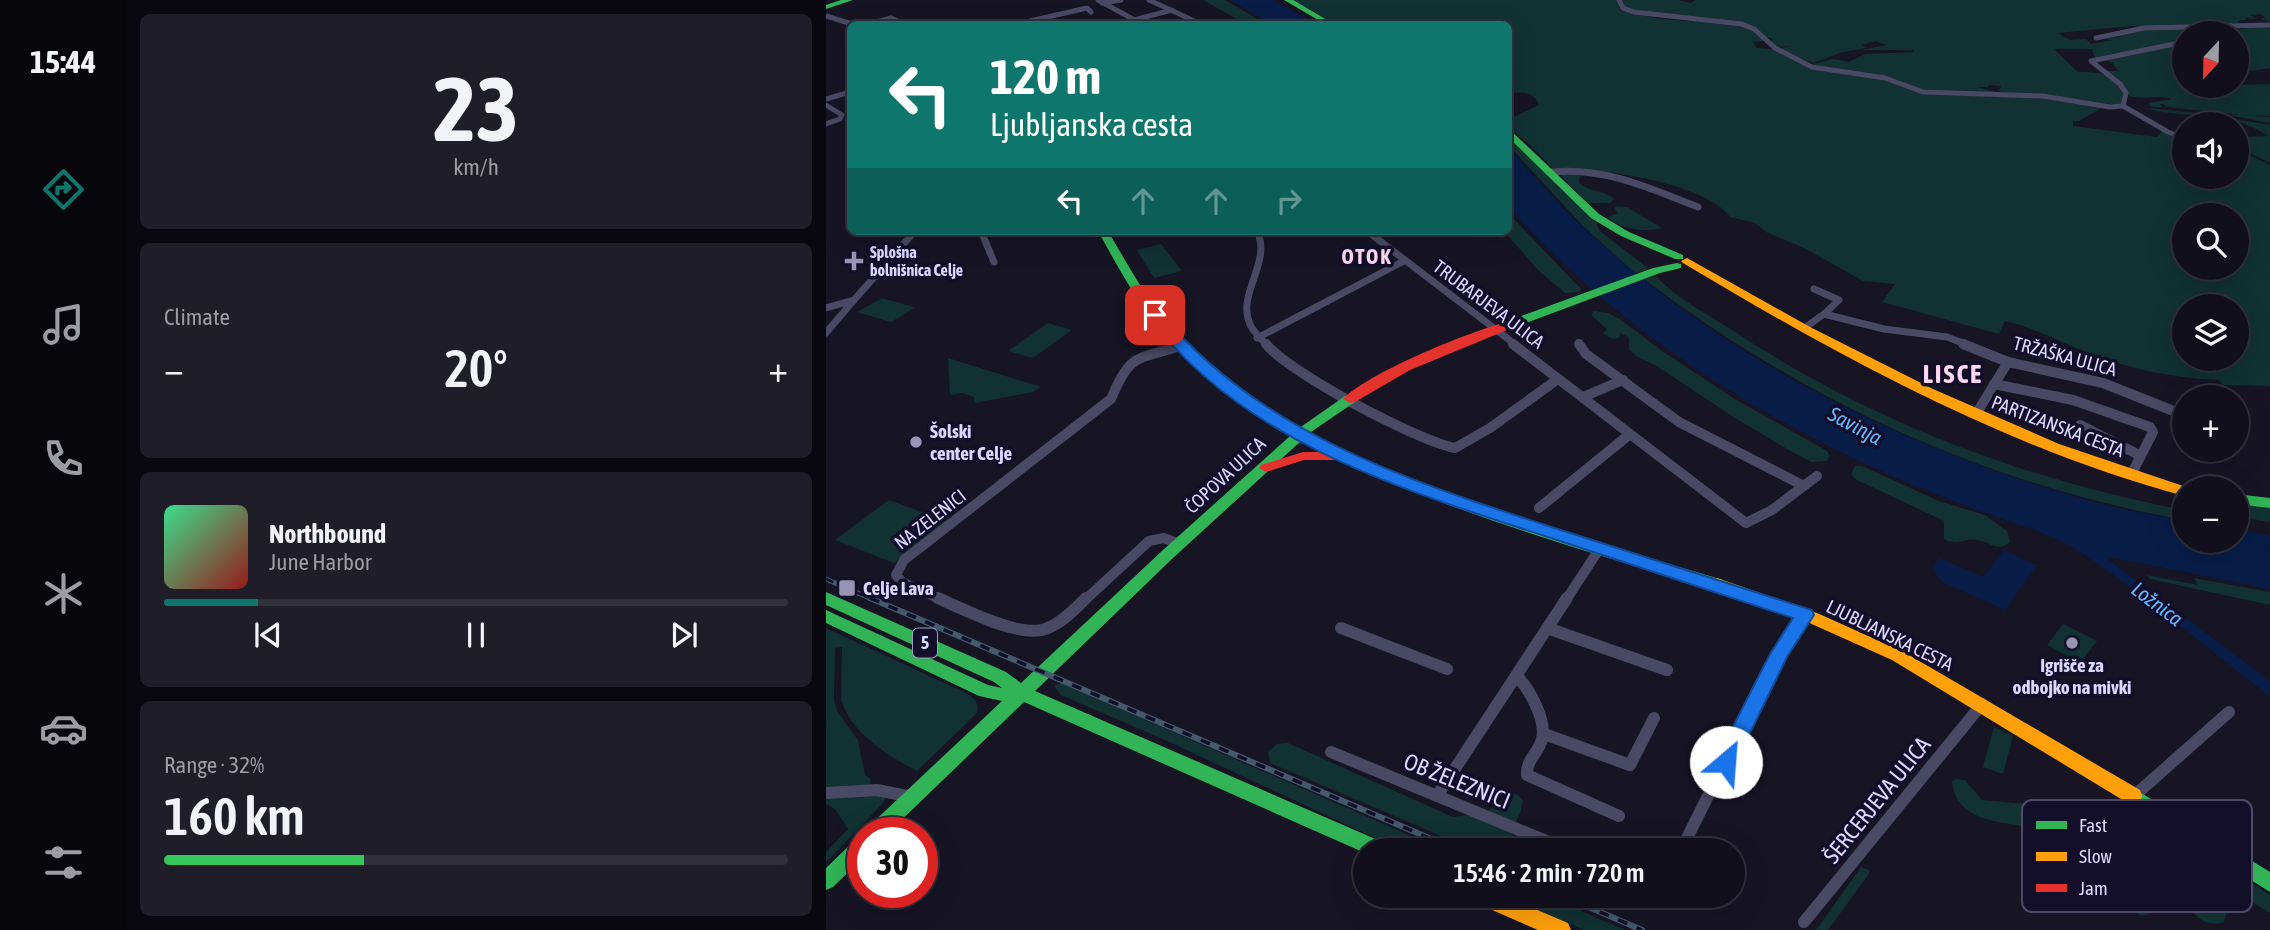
<!DOCTYPE html>
<meta charset="utf-8">
<style>
body{margin:0;font-family:"Asap Condensed",sans-serif;background:#1e1d28;color:#f1f3f6;height:100vh;display:flex;flex-direction:column;font-size:26px;white-space:nowrap}
*{box-sizing:border-box;margin:0}
p{font-size:23px;color:#9c9ca3}
.icon{flex:none;width:38px;height:38px;fill:none;stroke:currentColor;stroke-width:2;stroke-linecap:round;stroke-linejoin:round}
.map{position:relative;flex:1;overflow:hidden}
.panel{display:flex;flex-direction:column;gap:14px;padding:14px;background:#09080f;width:700px}
.panel>*{flex:none}
.guide{position:absolute;left:21px;top:21px;width:665px;height:214px;border-radius:10px;box-shadow:0 7px 28px #0002,0 0 0 2px #302f3a;background:#0f766e;color:#fff;overflow:hidden}
.needle{width:46px;rotate:202deg}
.fabs{position:absolute;left:1346px;top:21px;display:grid;gap:14px}
.fabs a{display:grid;place-items:center;width:77px;height:77px;border-radius:50%;background:#110f1b;box-shadow:0 7px 28px #0002,0 0 0 2px #302f3a;font-size:35px}
.speed{position:absolute;left:21px;top:817px;display:flex;gap:14px;font-size:35px;font-weight:700;text-align:center}
.speed>*{display:grid;place-content:center;width:91px;height:91px;border-radius:50%;background:#110f1b;box-shadow:0 7px 28px #0002,0 0 0 2px #302f3a;line-height:1}
.speed .limit{border:10px solid #d22;background:#fff;color:#111}
.pin{position:absolute;display:grid;place-items:center;width:60px;height:60px;color:#fff;margin:-30px;border-radius:14px;box-shadow:0 4px 10px #0006}
.me{position:absolute;width:77px;margin:-38px;rotate:27deg;stroke-linejoin:round;filter:drop-shadow(0 0 5px #0008)}
.turn{display:flex;align-items:center;gap:24px;height:147px;padding:0 28px;font-size:32px}
.turn .icon{width:91px;height:91px;stroke-width:2.5}
.turn b{display:block;font-size:49px;line-height:60px}
.lanes{display:flex;align-items:center;height:66px;padding:0 28px;background:#0003;justify-content:center;gap:35px;direction:ltr}
.lanes .off{opacity:.35}
.big{font-size:52px;font-weight:600;line-height:1.1}
.panel .card{flex:1;display:flex;flex-direction:column;justify-content:center;gap:10px;min-width:0;padding:0 24px;border-radius:10px;background:#1e1d28}
.panel .dial{align-items:center;gap:0}
.dial b{font-size:91px;line-height:1}
.song{display:flex;align-items:center;gap:21px}
.cover{width:84px;height:84px;border-radius:10px;background:linear-gradient(135deg,hsl(150 70% 55%),hsl(0 70% 35%))}
.played{height:7px;border-radius:4px;background:linear-gradient(90deg,#0f766e 15%,#302f3a 15%)}
.keys{display:flex;justify-content:space-around;direction:ltr}
.heat{display:flex;justify-content:space-between;align-items:center;font-size:38px;direction:ltr}
.charge{height:10px;border-radius:5px;background:linear-gradient(90deg,#34c759 32%,#302f3a 0)}
.trip{position:absolute;left:527px;top:838px;width:392px;height:70px;border-radius:35px;background:#110f1b;box-shadow:0 7px 28px #0002,0 0 0 2px #302f3a;font-weight:600;line-height:70px;text-align:center}
main{display:flex;flex:1;min-height:0}
.tabs{display:flex;flex-direction:column;width:126px;justify-content:space-around;align-items:center;background:#07060b;color:#9c9ca3}
.tabs .icon{width:49px;height:49px}
.tabs .current{color:#0f766e}
.tabs b{font-size:32px;color:#f1f3f6}
.map>svg:first-child{display:block}
</style>
<main>
<nav class="tabs">
<b>15:44</b>
<svg class="icon current" aria-label="directions" viewBox="0 0 24 24"><path d="M12 3l9 9-9 9-9-9zM9 14v-3h6M13 9l2 2-2 2"/></svg>
<svg class="icon" aria-label="music" viewBox="0 0 24 24"><path d="M9 18V5l10-2v13"/><circle cx="6" cy="18" r="3"/><circle cx="16" cy="16" r="3"/></svg>
<svg class="icon" aria-label="phone" viewBox="0 0 24 24"><path d="M5 4h4l2 5-3 2q2 4 5 5l2-3 5 2v4C11 20 4 13 5 4z"/></svg>
<svg class="icon" aria-label="climate" viewBox="0 0 24 24"><path d="M12 3v18M4 7l16 10M4 17L20 7"/></svg>
<svg class="icon" aria-label="car" viewBox="0 0 24 24"><path d="M5 17H2v-5l4-1 3-4h7l3 4 3 1v5h-3M9 17h6M6 11h13"/><circle cx="7" cy="17" r="2"/><circle cx="17" cy="17" r="2"/></svg>
<svg class="icon" aria-label="filters" viewBox="0 0 24 24"><path d="M4 7h16M4 17h16"/><circle cx="9" cy="7" r="2"/><circle cx="15" cy="17" r="2"/></svg>
</nav>
<section class="panel">
<div class="card dial"><b>23</b><p>km/h</p></div>
<div class="card"><p>Climate</p>
<div class="heat"><a>−</a><b class="big">20°</b><a>+</a></div>
</div>
<div class="card">
<div class="song"><i class="cover"></i><div><b>Northbound</b><p>June Harbor</p></div></div>
<div class="played"></div>
<div class="keys"><svg class="icon" aria-label="previous" viewBox="0 0 24 24"><path d="M18 5L8 12l10 7zM5 5v14"/></svg><svg class="icon" aria-label="pause" viewBox="0 0 24 24"><path d="M8 5v14M16 5v14"/></svg><svg class="icon" aria-label="next" viewBox="0 0 24 24"><path d="M6 5l10 7-10 7zM19 5v14"/></svg></div>
</div>
<div class="card"><p>Range · 32%</p><b class="big">160 km</b><div class="charge"></div></div>
</section>
<div class="map">
<svg width="1444" height="930" viewBox="0 0 1444 930">
<rect width="100%" height="100%" fill="#171424"/>
<!-- green -->
<path fill="#113132" fill-rule="evenodd" d="M377 0H399L440 24H420Z
M466 0H790C803 26 890 19 917 25 925 27 933 36 939 41L927 42 931 48 949 49 979 66 1050 77 1106 95 1215 97 1277 107 1253 121H1247V126L1331 137 1336 131 1358 139V177H1410L1411 149 1444 165V386L1397 385 1393 380C1347 378 1303 369 1260 352 1233 341 1209 328 1179 321L1173 334 1056 302 1069 284 1037 281 980 249 940 232 929 223 904 217C880 182 767 167 726 168L705 146 683 127V119L713 105C708 91 697 93 683 92L682 24H509ZM1358 215H1410V268H1358ZM1358 306H1410V359H1358Z
M796 0H853L865 3 869 0H1444V22L1435 19 1439 17 1434 14 1423 15 1432 19 1419 18 1421 20 1412 21 1414 23 1380 33H1358V86L1377 90 1370 86 1444 84V116L1417 115 1444 117V123L1403 115H1414L1341 107 1338 104H1334L1336 107H1325L1322 103 1346 99C1332 95 1317 100 1303 96L1301 91 1281 71H1292L1286 62 1269 58 1266 49H1228L1252 72C1277 72 1282 73 1299 92L1295 105 1185 94 1173 91 1175 86 1163 85 1162 87H1151L1183 95 1098 91 1073 82 986 64 1007 59 1023 62 1039 54 1088 52 1087 50H1035L1061 45 1049 41 1035 45 1041 48 1017 52 987 63 952 49 965 46 949 47 942 41 948 39 937 37 927 26 810 12 797 6ZM1306 26 1325 27 1290 34 1294 37 1277 38 1287 40 1265 44 1260 39 1244 40 1232 33Z
M1435 26 1444 29V68L1411 73 1410 33H1390Z
M1322 108 1380 114 1444 125V163L1411 147V137L1443 136C1431 129 1416 122 1403 119 1387 115 1329 114 1322 108Z
M682 134 767 217 774 231 823 269 809 273 757 226 683 146Z
M736 173H755L753 182C762 193 778 189 788 199L784 203H762L735 176Z
M790 206 801 207 836 228C819 233 794 229 781 217L792 213 788 209Z
M683 214 755 289 754 292 739 293 711 269 678 231H682Z
M335 244 356 271 328 278 311 250Z
M830 276C852 300 885 316 912 334 1047 422 1200 480 1358 510V520C1162 485 976 400 818 279Z
M56 298 84 306 88 308 65 322 31 312Z
M767 311 782 313 794 319 836 351 909 399 1001 451 1004 456 1000 461 985 462 963 450 909 418 829 365 810 356 803 349V337L793 333 795 336 792 338 786 339 777 333 781 329 766 316Z
M222 323 246 330 207 358 182 351Z
M122 358 215 387 207 392 148 403V397L136 393 124 395Z
M1029 466H1036L1113 501 1159 515 1181 531 1184 542C1171 553 1165 542 1152 540 1138 537 1132 547 1118 539V521L1029 479 1025 474Z
M63 500 121 521 68 563 9 540Z
M1410 502 1444 506V522L1411 517Z
M1321 575 1372 585 1368 578 1444 592V605L1324 579Z
M1237 624 1271 641 1254 663 1221 645Z
M0 628 138 692C148 698 153 701 151 713L91 771C61 755 26 734 15 700L16 647 9 648 8 700 11 711 32 740 39 775 45 779 42 789 61 796 56 804 0 863V852L22 829 9 809 0 804Z
M235 683 617 850H575L341 741 235 695 228 686Z
M1168 727 1187 736 1177 774 1157 767Z
M462 743 627 817 658 813 686 793 692 795 697 801C693 829 669 836 709 850H648L444 763 442 752 451 744Z
M1131 779 1139 780 1156 800 1221 806 1244 816 1247 825C1235 835 1218 830 1204 827 1174 822 1129 821 1126 781Z
M1382 855 1444 895V913C1427 902 1379 877 1376 857Z
M1310 864 1324 873C1327 887 1329 899 1325 913L1316 916C1297 904 1299 887 1303 867Z
M1035 867 1043 870V874L1002 930H990Z
M1364 887C1382 887 1392 890 1402 905L1398 922C1377 929 1360 911 1359 890Z
M680 896H721L799 930H758Z"/>
<!-- water -->
<path fill="#071d47" d="M405 0H447L490 24H445Z
M682 146C830 327 1052 443 1275 504 1302 511 1330 515 1358 520V541H1410L1411 529 1444 535V589L1282 557 1283 560 1444 681V696C1380 648 1318 593 1251 550 1225 534 1195 526 1168 516 1132 503 1095 489 1060 473 919 410 786 323 683 208Z
M1178 550 1211 565 1179 610 1116 582 1106 568 1113 558 1157 577Z"/>
<g fill="none" stroke-linecap="round" stroke-linejoin="round">
<!-- street-far3 -->
<path stroke="#4a4965" stroke-width="5" d="M272 0 316 24
M323 0 375 24
M793 0 797 8 808 12 916 24 928 29 949 48 986 67 1059 78 1097 92 1217 96 1284 107 1297 106
M276 3 295 0
M0 16 26 24
M308 20 346 10
M204 21 261 8 265 12
M44 24 65 18 79 24
M1387 33 1407 29
M1270 38 1318 28 1444 25
M1358 42 1265 61 1294 84 1300 93 1297 106 1342 132 1358 138
M0 99 24 92
M0 105 16 115 14 119 0 124
M1410 148 1413 149"/>
<!-- street-far2 -->
<path stroke="#4a4965" stroke-width="7" d="M726 172C779 167 823 188 872 207
M155 231 168 262
M431 231C447 264 407 296 426 328 430 334 436 340 441 345
M541 231 690 345
M988 289 1013 300 998 314
M28 300 89 231
M0 308 28 300 0 333
M977 329 998 314 1058 329 1121 337 1142 345
M431 338 578 261"/>
<!-- street-far1 -->
<path stroke="#4a4965" stroke-width="10" d="M440 344C465 374 590 440 629 448L664 428 732 379
M687 344 920 523 946 510 991 476
M753 344 760 354 853 422 976 485
M1137 344 1182 362 1277 383 1355 414
M1168 384 1247 400 1324 427 1327 432 1305 475
M757 397 797 380
M1150 414 1182 362
M1254 425 1315 456
M713 508 804 434
M116 600 76 582 70 575 78 560 285 399C304 353 310 360 354 346
M259 600 323 541 338 538 353 544
M740 600 774 548"/>
<!-- street -->
<path stroke="#4a4965" stroke-width="12" d="M112 598C137 609 190 636 216 630 233 626 249 609 260 598
M515 628 621 669
M721 628 841 670
M691 676C703 689 721 720 716 739 713 753 700 759 701 775L793 816
M718 734 804 765 828 718
M505 752 742 850
M0 793 51 790 86 797
M611 796 741 598
M1308 796 1403 712
M855 850 953 654 979 615
M978 922 1156 704"/>
<!-- fast -->
<path fill="#30b455" fill-rule="evenodd" d="M15 0H27L0 9V5Z
M458 0H467L508 24H499Z
M682 128 773 214 803 232 857 255V259H849L795 236 765 218 682 137Z
M272 231H282C302 265 321 300 346 330 381 371 428 400 472 429L519 396H529L531 399 529 402 482 434C502 444 520 454 540 463 654 515 778 544 897 580L899 584 897 588 891 590C749 548 607 508 475 441L347 558 209 691 561 844 564 850H539V853L198 702 62 833H39L42 827 176 701 153 696 0 623V610L162 685 176 688 168 682 0 605V592L180 672 195 683 337 550 464 436C420 407 373 377 338 336 312 304 292 267 272 231Z
M851 263 855 264V268L834 273 681 330H673L671 327 673 324 827 268Z
M1410 494 1444 498V508L1410 504Z
M1307 788 1444 872V892L1300 802 1298 796 1300 790Z
M37 836V858L7 887 0 890V868L30 839Z"/>
<!-- slow -->
<path fill="#ff9f0a" fill-rule="evenodd" d="M861 258 984 327 1107 389 1233 444 1363 488H1358V496C1180 448 1014 357 857 263L855 261Z
M891 578 991 613 1078 652 1314 790 1316 796 1314 802 1307 804 1300 802 1066 660 979 621 885 588 883 584 885 580Z
M647 896H679L742 923 745 930H712L650 903Z"/>
<!-- jam -->
<path fill="#e5322d" fill-rule="evenodd" d="M677 323 681 324 683 327 681 330 584 370 529 402 524 403 517 399C542 373 640 333 677 323Z
M477 452H509L516 456 509 460H478L440 472 433 468 435 465Z"/>
<defs>
<path id="rail-far1" d="M0 579 48 600"/>
<path id="rail" d="M44 598 631 850
M737 896 816 930"/>
</defs>
<!-- rail-far1 casing -->
<use href="#rail-far1" stroke="#43596e" stroke-width="5"/>
<!-- rail casing -->
<use href="#rail" stroke="#43596e" stroke-width="6"/>
<!-- rail-far1 -->
<use href="#rail-far1" stroke="#130e2a" stroke-width="2.5" stroke-dasharray="8" stroke-linecap="butt"/>
<!-- rail -->
<use href="#rail" stroke="#130e2a" stroke-width="3.5" stroke-dasharray="10" stroke-linecap="butt"/>
</g>
<!-- route -->
<path fill="#1a73e8" stroke="#114b97" stroke-width="2" d="M329 311 334 312C435 436 590 483 738 531 820 557 903 584 986 610L988 615 961 657 907 768 900 770 892 768 889 762 944 654 967 618C886 591 806 565 725 538 581 491 415 443 322 315Z"/>
<!-- markers -->
<g fill="#9793b2" stroke="#130e2a" stroke-width="2.5">
<path d="M24.5 250.5h7v7h7v7h-7v7h-7v-7h-7v-7h7z"/>
<circle cx="90" cy="442" r="7"/>
<rect x="12" y="579" width="18" height="18" rx="3.5"/>
<circle cx="1246" cy="643" r="7"/>
</g>
<g text-anchor="middle" stroke-width="7" stroke-linejoin="round" paint-order="stroke">
<!-- far-poi labels -->
<g font-size="16" font-weight="bold" fill="#dcd7ff" stroke="#130e2a" text-anchor="start">
<text x="44" y="258">Splošna<tspan x="44" dy="18">bolnišnica Celje</tspan></text>
</g>
<!-- shield labels -->
<rect fill="#130e2a" stroke="#a09bbf" stroke-width="2" x="87" y="628.5" width="24" height="29" rx="5"/>
<g font-size="18" font-weight="bold" fill="#dcd7ff">
<text x="99" y="649">5</text>
</g>
<!-- street labels -->
<g font-size="19" fill="#dcd7ff" stroke="#130e2a">
<text transform="translate(663 304) rotate(37)" y="7">TRUBARJEVA ULICA</text>
<text transform="translate(1239 356) rotate(15)" y="7">TRŽAŠKA ULICA</text>
<text transform="translate(1232 426) rotate(21)" y="7">PARTIZANSKA CESTA</text>
<text transform="translate(399 475) rotate(-43)" y="7">ČOPOVA ULICA</text>
<text transform="translate(104 519) rotate(-38)" y="7">NA ZELENICI</text>
<text transform="translate(1064 635) rotate(26)" y="7">LJUBLJANSKA CESTA</text>
</g>
<!-- poi labels -->
<g font-size="19" font-weight="bold" fill="#dcd7ff" stroke="#130e2a" text-anchor="start">
<text x="104" y="438">Šolski<tspan x="104" dy="22">center Celje</tspan></text>
<text x="37" y="595">Celje Lava</text>
<text x="1246" y="672" text-anchor="middle">Igrišče za<tspan x="1246" dy="22">odbojko na mivki</tspan></text>
</g>
<!-- far-district labels -->
<g font-size="21" font-weight="bold" letter-spacing="2" fill="#ffd9f1" stroke="#130e2a">
<text x="541" y="264">OTOK</text>
</g>
<!-- water labels -->
<g font-size="21" font-style="italic" fill="#65b6ff" stroke="#130e2a">
<text transform="translate(1029 426) rotate(28)" y="7">Savinja</text>
<text transform="translate(1331 604) rotate(37)" y="7">Ložnica</text>
</g>
<!-- near-street labels -->
<g font-size="23" fill="#dcd7ff" stroke="#130e2a">
<text transform="translate(631 781) rotate(22)" y="8">OB ŽELEZNICI</text>
<text transform="translate(1051 800) rotate(-51)" y="8">ŠERCERJEVA ULICA</text>
</g>
<!-- district labels -->
<g font-size="26" font-weight="bold" letter-spacing="2" fill="#ffd9f1" stroke="#130e2a">
<text x="1127" y="383">LISCE</text>
</g>
</g>
<!-- legend -->
<rect x="1196" y="800" width="230" height="112" rx="10" fill="#130e2a" stroke="#4f4a6a" stroke-width="2"/>
<rect x="1210" y="821" width="31" height="8" fill="#30b455"/>
<rect x="1210" y="852" width="31" height="9" fill="#ff9f0a"/>
<rect x="1210" y="884" width="31" height="8" fill="#e5322d"/>
<g font-size="19" fill="#dcd7ff">
<text x="1253" y="832">Fast</text>
<text x="1253" y="863">Slow</text>
<text x="1253" y="895">Jam</text>
</g>
</svg>
<div class="fabs">
<a><svg class="needle" viewBox="-14 -14 28 28"><path d="M0-13l5 13h-10z" fill="#e53935"/><path d="M0 13l5-13h-10z" fill="#9c9ca3"/></svg></a>
<a><svg class="icon" aria-label="sound" viewBox="0 0 24 24"><path d="M4 9h4l5-4v14l-5-4H4zM17 9q2 3 0 6"/></svg></a>
<a><svg class="icon" aria-label="search" viewBox="0 0 24 24"><circle cx="10" cy="10" r="6"/><path d="M15 15l6 6"/></svg></a>
<a><svg class="icon" aria-label="layers" viewBox="0 0 24 24"><path d="M12 4l9 5-9 5-9-5zM3 14l9 5 9-5"/></svg></a>
<a>+</a>
<a>−</a>
</div>
<div class="speed"><div class="limit">30</div></div>
<div class="pin" style="left:329px;top:315px;background:#d93025"><svg class="icon" aria-label="arrive" viewBox="0 0 24 24"><path d="M6 21V4h12l-3 4 3 4H6"/></svg></div>
<svg class="me" style="left:900px;top:762px" viewBox="-20 -20 40 40"><circle r="19" fill="#fff"/><path d="M0-13L10 11 0 6-10 11z" fill="#1a73e8"/></svg>
<div class="trip">15:46 · 2 min · 720 m</div>
<div class="guide">
<div class="turn"><svg class="icon" aria-label="left" viewBox="0 0 24 24"><path d="M17 20v-9H6M10 6l-5 5 5 5"/></svg><div><b>120 m</b>Ljubljanska cesta</div></div>
<div class="lanes"><svg class="icon" aria-label="left" viewBox="0 0 24 24"><path d="M17 20v-9H6M10 6l-5 5 5 5"/></svg><svg class="icon off" aria-label="ahead" viewBox="0 0 24 24"><path d="M12 20V5M6 11l6-6 6 6"/></svg><svg class="icon off" aria-label="ahead" viewBox="0 0 24 24"><path d="M12 20V5M6 11l6-6 6 6"/></svg><svg class="icon off" aria-label="right" viewBox="0 0 24 24"><path d="M7 20v-9h11M14 6l5 5-5 5"/></svg></div>
</div>
</div>
</main>
